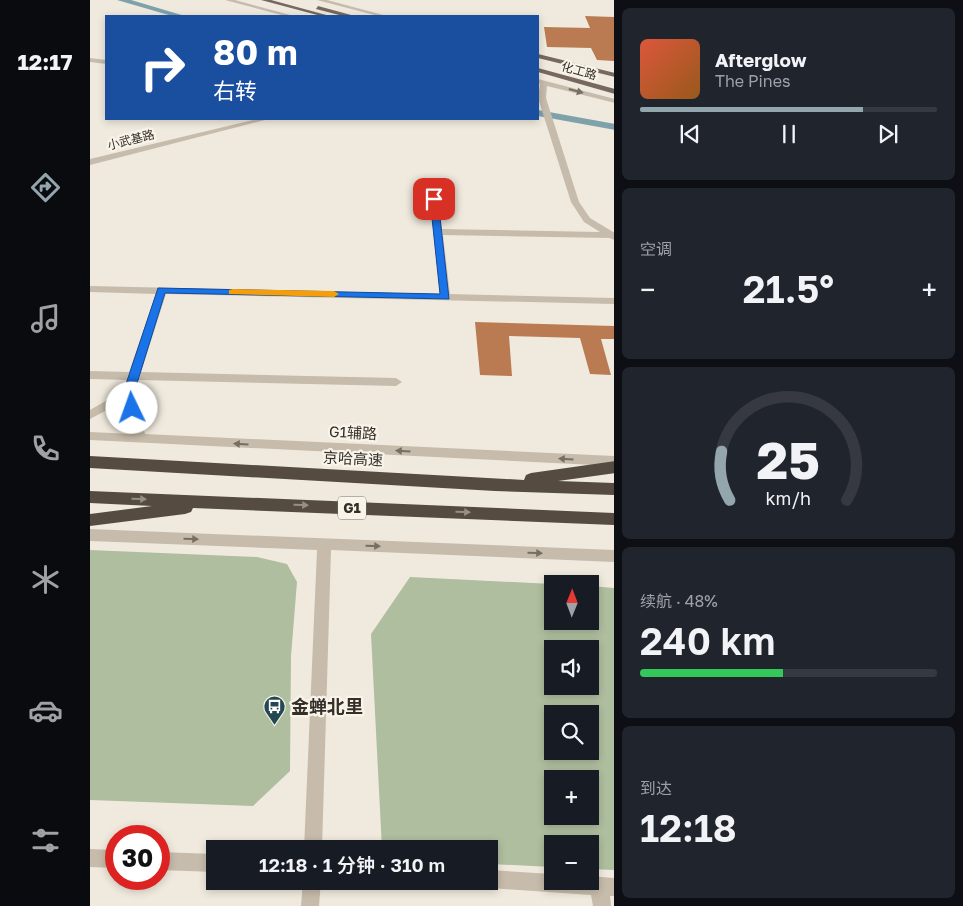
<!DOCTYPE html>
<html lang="zh">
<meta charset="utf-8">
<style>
body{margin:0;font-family:"Golos Text","Noto Sans SC",sans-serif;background:#20242c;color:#f1f3f6;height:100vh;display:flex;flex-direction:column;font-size:19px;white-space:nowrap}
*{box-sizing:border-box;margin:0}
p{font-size:16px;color:#9ea1a6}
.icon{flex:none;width:28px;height:28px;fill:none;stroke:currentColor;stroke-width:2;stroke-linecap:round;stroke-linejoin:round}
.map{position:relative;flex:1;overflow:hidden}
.sheet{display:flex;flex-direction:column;gap:8px;padding:8px;background:#0d0f14;width:349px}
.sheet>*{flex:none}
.guide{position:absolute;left:15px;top:15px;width:434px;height:105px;border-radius:0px;box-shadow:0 2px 8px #0003;background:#1a4fa0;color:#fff;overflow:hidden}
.needle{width:32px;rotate:1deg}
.fabs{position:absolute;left:454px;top:575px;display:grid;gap:10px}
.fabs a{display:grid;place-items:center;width:55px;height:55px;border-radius:0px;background:#171b24;box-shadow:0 2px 8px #0003;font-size:25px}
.speed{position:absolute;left:15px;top:825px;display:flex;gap:10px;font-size:25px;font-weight:700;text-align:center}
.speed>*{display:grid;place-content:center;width:65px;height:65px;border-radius:50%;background:#171b24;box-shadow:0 2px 8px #0003;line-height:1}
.speed .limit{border:8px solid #d22;background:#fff;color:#111}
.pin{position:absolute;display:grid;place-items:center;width:42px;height:42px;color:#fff;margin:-21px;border-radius:10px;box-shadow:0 2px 8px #0006}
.me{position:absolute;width:55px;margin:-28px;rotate:357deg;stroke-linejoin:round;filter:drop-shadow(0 0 4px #0008)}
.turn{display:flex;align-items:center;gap:18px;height:105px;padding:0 25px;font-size:22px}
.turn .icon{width:65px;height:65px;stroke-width:2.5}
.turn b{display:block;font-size:35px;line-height:42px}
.big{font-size:38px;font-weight:600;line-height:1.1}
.sheet .card{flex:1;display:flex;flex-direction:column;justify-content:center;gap:8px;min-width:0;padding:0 18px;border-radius:8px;background:#20242c}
.sheet .dial{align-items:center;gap:0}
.dial svg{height:130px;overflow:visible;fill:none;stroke:#363941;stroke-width:7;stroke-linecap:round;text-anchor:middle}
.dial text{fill:#f1f3f6;stroke:none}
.song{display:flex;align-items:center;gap:15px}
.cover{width:60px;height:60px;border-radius:8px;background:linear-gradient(135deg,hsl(10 70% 55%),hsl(30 70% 35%))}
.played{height:5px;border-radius:2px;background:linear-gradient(90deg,#94a6ad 75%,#363941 75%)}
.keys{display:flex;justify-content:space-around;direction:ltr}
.heat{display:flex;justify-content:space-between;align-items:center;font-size:28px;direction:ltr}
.charge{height:8px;border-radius:4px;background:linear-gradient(90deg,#34c759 48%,#363941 0)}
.trip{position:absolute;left:116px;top:840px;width:292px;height:50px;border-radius:0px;background:#171b24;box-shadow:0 2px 8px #0003;font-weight:600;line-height:50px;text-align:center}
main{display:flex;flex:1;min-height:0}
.menu{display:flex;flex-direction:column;width:90px;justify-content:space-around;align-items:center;background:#090b0e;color:#9ea1a6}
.menu .icon{width:35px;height:35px}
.menu .on{color:#94a6ad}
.menu b{font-size:22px;color:#f1f3f6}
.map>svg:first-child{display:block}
</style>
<main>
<nav class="menu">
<b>12:17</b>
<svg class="icon on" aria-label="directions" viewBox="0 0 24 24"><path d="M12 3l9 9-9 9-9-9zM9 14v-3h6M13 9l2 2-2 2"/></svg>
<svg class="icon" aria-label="music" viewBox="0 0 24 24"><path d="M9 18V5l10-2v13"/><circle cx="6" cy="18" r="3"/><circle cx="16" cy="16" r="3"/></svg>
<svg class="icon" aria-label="phone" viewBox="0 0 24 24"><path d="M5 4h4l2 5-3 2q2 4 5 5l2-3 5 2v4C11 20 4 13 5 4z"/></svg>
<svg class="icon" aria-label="climate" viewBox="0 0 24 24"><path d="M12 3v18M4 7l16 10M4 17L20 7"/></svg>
<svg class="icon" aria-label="car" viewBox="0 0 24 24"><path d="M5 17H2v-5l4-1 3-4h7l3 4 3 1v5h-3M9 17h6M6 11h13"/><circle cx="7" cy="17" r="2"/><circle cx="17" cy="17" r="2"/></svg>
<svg class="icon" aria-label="filters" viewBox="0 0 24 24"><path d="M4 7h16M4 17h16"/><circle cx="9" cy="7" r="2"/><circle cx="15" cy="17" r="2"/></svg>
</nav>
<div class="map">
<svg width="525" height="906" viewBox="0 0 525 906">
<rect width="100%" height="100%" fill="#f0eade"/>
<!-- green -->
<path fill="#afbe9f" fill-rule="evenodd" d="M0 550 167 557 197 564 207 582 201 656 200 771 163 806 0 800Z
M320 577 462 584V621H500V586L524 588V870L500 869V844H462V867L400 864V849H292L281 634ZM462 649H500V686H462ZM462 714H500V751H462ZM462 779H500V816H462Z"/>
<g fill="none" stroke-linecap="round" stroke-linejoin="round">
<!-- canal -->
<path fill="#7fa2aa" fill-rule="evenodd" d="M27 0H41L95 16H82Z
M448 110 525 124V130L448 116Z"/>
</g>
<!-- building -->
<path fill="#ba7b52" d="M495 16 525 17V61L507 60 501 48 457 47 454 27 500 28Z
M385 322 525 326V339H511L521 375 500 374 490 338 419 336 422 376 390 375Z"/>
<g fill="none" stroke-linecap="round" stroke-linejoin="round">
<!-- minor -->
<path fill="#c7bcab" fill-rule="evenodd" d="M135 0H145L204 16H195Z
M227 0H237L297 16H288Z
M0 58 16 60V64L0 62Z
M448 79 525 99V103L457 86 456 98 489 202 500 218 525 233V240L519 238 353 235 360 294 525 298V304L76 294 51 372 306 378 312 382 306 386 48 380 44 393 55 434 525 456V466L0 440V432L42 434 34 401 0 419V410L33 391 37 380 0 379V371L39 372 66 294 0 292V286L350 294 340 199 344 196 348 199 352 229 510 232 494 222 481 202 448 98 450 84 448 83Z
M167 119H179L0 165V159Z
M0 529 525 550V562L241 550 232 849H214L227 550 0 541Z
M0 849 26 850V868L0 867Z
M69 852 125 854V872L69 870Z
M400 870 462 874V881H500V876L525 878V896H520L521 906H503L501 895 400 888 393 886 392 881H400Z
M213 881H231L229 906H211Z"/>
<!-- major -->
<path fill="#76685c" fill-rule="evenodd" d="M171 0H181L240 16H231Z
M228 6 261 15 262 16H253L226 9Z
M448 54 525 73V77L448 58Z
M448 68 525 89V94L448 72Z"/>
<!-- highway -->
<path fill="#554b41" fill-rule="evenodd" d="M0 456 434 480 436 475 441 473 525 461V473L468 481 525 483V495L405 491 0 468Z
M0 491 525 513V525L103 508 101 512 95 514 0 526V514L62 506 0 503Z"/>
</g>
<!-- one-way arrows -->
<defs><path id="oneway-solid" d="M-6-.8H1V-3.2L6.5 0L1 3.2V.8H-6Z" transform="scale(1.25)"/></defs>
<g fill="#776e64">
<use href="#oneway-solid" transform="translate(486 91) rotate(15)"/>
<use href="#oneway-solid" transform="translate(151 444) rotate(-177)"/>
<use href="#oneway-solid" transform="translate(313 451) rotate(-177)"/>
<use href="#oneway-solid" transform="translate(476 459) rotate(-177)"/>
<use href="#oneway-solid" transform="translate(101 539) rotate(2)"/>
<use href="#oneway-solid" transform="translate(283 546) rotate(2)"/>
<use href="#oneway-solid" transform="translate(445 553) rotate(2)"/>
</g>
<g fill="#968f85">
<use href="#oneway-solid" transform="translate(49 499) rotate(2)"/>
<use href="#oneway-solid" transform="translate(211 505) rotate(2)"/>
<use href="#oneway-solid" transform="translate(373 512) rotate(2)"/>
</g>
<!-- route -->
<path fill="#1a73e8" stroke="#114b97" d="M344 196 348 199 359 299 75 293 44 393 48 408 42 412 38 411 33 393 68 288 350 294 340 199Z"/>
<!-- slow -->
<path fill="#f59e0b" d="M143 289 244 291 249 294 244 297 139 294V290Z"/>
<!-- icons -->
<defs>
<symbol id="bus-pin" viewBox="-11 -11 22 30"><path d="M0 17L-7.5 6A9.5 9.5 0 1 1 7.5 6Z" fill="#234853" stroke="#f8f4ea"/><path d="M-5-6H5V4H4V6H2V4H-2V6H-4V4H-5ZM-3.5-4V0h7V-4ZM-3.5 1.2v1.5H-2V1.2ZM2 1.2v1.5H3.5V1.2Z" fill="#fff"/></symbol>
</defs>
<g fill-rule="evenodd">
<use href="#bus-pin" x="172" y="694" width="25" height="34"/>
</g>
<g text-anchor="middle" stroke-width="4.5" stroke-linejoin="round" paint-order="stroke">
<!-- far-street labels -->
<g font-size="12" fill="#352f29" stroke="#f8f4ea">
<text transform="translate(489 71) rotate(16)" y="4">化工路</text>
<text transform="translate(41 140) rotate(-14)" y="4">小武基路</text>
</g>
<!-- shield labels -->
<rect fill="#f8f4ea" stroke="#706a63" stroke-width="1" x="248" y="496.5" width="28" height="23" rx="4"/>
<g font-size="14" font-weight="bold" fill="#352f29">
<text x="262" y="513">G1</text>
</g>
<!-- street labels -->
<g font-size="15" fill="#352f29" stroke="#f8f4ea">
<text transform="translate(263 433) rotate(3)" y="5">G1辅路</text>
<text transform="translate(263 459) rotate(3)" y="5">京哈高速</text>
</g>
<!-- near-poi labels -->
<g font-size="18" font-weight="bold" fill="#352f29" stroke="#f8f4ea" text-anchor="start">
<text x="201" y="713">金蝉北里</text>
</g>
</g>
</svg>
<div class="fabs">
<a><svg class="needle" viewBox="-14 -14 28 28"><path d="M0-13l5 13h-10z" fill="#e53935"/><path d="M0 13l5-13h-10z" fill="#9ea1a6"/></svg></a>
<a><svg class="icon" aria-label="sound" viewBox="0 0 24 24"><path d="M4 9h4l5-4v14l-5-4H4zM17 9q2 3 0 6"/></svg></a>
<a><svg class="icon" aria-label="search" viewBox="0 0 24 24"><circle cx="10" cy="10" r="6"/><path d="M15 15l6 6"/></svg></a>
<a>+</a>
<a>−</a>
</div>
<div class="speed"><div class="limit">30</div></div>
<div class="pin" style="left:344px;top:199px;background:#d93025"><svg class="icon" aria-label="arrive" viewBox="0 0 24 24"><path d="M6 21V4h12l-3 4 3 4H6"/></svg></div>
<svg class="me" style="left:42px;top:408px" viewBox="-20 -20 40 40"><circle r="19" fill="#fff"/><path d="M0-13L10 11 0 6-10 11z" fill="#1a73e8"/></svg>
<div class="trip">12:18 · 1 分钟 · 310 m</div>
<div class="guide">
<div class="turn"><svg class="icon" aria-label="right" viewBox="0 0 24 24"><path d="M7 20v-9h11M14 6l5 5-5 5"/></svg><div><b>80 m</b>右转</div></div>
</div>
</div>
<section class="sheet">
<div class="card">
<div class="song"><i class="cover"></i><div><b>Afterglow</b><p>The Pines</p></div></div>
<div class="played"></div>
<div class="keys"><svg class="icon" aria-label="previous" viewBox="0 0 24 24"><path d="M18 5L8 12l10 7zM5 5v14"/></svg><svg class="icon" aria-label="pause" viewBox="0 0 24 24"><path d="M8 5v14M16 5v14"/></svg><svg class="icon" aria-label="next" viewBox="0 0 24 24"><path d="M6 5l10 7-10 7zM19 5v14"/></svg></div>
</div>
<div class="card"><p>空调</p>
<div class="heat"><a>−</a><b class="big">21.5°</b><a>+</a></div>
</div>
<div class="card dial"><svg viewBox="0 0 100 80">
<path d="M14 69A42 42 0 1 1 86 69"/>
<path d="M14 69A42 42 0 0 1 9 39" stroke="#94a6ad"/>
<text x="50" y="56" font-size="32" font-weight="700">25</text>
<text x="50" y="72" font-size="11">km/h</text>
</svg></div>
<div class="card"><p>续航 · 48%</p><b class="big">240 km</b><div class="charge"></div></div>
<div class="card"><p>到达</p><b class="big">12:18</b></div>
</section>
</main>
